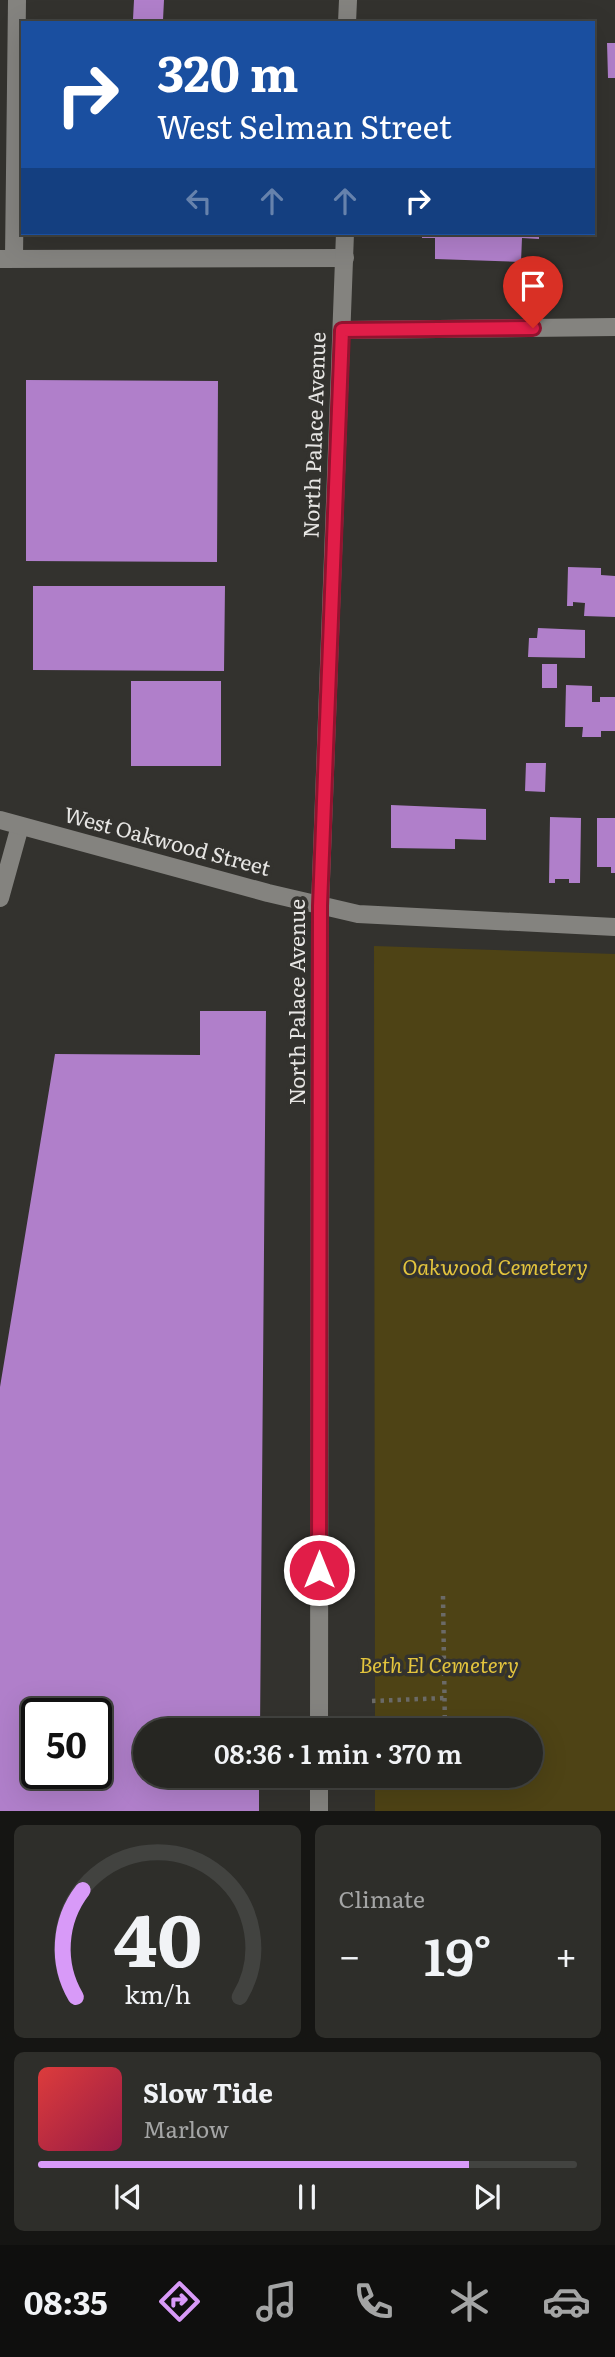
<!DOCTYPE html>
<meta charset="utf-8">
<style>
body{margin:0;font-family:Literata,serif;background:#2e2e2a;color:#f1f3f6;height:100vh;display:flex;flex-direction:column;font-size:26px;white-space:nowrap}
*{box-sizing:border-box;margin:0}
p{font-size:23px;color:#a4a5a5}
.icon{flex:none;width:38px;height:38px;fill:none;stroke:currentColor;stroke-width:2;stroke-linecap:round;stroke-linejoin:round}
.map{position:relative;height:1811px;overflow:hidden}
.panel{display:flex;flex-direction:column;gap:14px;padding:14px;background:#151513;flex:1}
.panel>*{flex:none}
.guide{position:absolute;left:21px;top:21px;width:574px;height:214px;border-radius:0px;box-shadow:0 7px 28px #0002,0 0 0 2px #424340;background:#1a4fa0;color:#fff;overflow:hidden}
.speed{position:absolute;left:21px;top:1698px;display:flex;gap:14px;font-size:35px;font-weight:700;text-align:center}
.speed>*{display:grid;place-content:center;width:91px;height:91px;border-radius:50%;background:#262622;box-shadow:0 7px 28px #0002,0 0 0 2px #424340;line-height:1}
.speed .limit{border:4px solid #111;border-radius:10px;background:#fff;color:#111}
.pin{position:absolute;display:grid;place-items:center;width:60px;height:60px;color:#fff;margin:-72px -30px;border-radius:50% 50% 50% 0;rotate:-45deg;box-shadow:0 0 7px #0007}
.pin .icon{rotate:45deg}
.me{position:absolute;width:77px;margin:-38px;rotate:0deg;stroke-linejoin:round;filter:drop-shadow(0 0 5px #0008)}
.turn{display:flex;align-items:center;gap:24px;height:147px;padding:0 21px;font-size:32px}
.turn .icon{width:91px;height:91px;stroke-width:2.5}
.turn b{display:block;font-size:49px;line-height:60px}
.lanes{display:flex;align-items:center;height:66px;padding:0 21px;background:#0003;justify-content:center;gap:35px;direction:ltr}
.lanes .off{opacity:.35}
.big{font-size:52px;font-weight:600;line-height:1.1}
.panel .card{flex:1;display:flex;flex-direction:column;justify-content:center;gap:10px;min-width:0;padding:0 24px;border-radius:10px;background:#2e2e2a}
.panel .dial{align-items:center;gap:0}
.dial svg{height:182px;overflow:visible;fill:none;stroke:#424340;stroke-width:7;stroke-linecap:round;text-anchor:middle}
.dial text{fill:#f1f3f6;stroke:none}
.song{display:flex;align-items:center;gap:21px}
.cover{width:84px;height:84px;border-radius:10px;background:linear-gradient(135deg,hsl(0 70% 55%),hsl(340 70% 35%))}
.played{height:7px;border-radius:4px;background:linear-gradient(90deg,#d89af8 80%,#424340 80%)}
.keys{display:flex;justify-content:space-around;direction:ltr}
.heat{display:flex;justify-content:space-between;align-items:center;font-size:38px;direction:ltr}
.panel .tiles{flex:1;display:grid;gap:14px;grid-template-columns:1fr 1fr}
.card:last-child{grid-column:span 2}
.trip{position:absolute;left:133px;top:1718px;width:410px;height:70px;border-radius:35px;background:#262622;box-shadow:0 7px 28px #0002,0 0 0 2px #424340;font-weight:600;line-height:70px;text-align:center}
.menu{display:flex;height:112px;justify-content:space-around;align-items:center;background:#0f0f0e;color:#a4a5a5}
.menu .icon{width:49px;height:49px}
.menu .on{color:#d89af8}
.menu b{font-size:32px;color:#f1f3f6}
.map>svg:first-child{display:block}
</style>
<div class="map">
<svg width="615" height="1811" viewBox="0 0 615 1811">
<rect width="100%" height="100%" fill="#33322e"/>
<!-- green -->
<path fill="#4e4315" d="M374 946 615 954V1811H375V1776H530V1731H375Z"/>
<!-- building -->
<path fill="#b07fca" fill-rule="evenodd" d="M134 0H164L163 20 133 19Z
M607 43H615V78H608Z
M422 233H539V239L522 238 521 262 435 259V238H422Z
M26 380 218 381 217 562 26 561Z
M568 567 601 568V575L615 576V617L584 616 585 603 573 602V606H567Z
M33 586H225L224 671 33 670Z
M538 628 585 630V658L528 657 529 638H537Z
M542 664H557V688H542Z
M131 681H221V766H131Z
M566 685 592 686V702H600V697H615V731H601V737H582L583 727H565Z
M526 763H546L545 792 525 791Z
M391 805 486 809V840L455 839V849L391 848Z
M550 817 581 818 580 883H569V879H555V883H549Z
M597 818H615V873H611V867H597Z
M200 1011H266L260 1731H145V1776H259V1811H0V1387L55 1054 200 1055ZM37 1713H96V1773H37Z"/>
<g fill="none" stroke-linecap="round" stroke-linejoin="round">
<!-- path -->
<path stroke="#6b6a67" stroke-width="4.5" stroke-dasharray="3.5 5" stroke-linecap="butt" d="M443 1596 445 1731
M372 1701 445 1698"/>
<!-- street -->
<path stroke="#84837f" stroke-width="18" d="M14 258 17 0
M0 259 345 258
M342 330 615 327
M0 898 20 826"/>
<!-- secondary -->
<path stroke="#84837f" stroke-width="18" d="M347 23 348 0
M0 820 268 893 358 914 615 927
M319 1731 320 906 345 233
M319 1776V1811"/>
</g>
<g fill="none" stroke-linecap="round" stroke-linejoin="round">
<defs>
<path id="route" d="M319 1570 320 906 342 330 533 328"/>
</defs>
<!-- route casing -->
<use href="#route" stroke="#92132f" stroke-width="18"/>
<!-- route -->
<use href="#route" stroke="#e11d48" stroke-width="12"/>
</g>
<g text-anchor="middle" stroke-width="7" stroke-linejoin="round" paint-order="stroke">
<!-- street labels -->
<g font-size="21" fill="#e6e5e3" stroke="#33322e">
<text transform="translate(315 435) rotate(-88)" y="7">North Palace Avenue</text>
<text transform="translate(167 842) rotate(15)" y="7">West Oakwood Street</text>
<text transform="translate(298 1002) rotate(-90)" y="7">North Palace Avenue</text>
</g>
<!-- park labels -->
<g font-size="21" font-style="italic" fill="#e3c43d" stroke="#33322e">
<text x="495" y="1275">Oakwood Cemetery</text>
<text x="439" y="1673">Beth El Cemetery</text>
</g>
</g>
</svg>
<div class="speed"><div class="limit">50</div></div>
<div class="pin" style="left:533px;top:328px;background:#d93025"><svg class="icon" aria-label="arrive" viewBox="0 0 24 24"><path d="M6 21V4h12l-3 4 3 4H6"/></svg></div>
<svg class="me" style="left:319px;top:1570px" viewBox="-20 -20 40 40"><circle r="17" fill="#e11d48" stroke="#fff" stroke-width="3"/><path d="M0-11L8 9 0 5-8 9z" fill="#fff"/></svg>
<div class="trip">08:36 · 1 min · 370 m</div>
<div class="guide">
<div class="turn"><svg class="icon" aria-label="right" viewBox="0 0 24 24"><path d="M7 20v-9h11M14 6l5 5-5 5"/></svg><div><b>320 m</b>West Selman Street</div></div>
<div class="lanes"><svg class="icon off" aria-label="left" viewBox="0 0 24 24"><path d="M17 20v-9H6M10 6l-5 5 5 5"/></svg><svg class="icon off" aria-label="ahead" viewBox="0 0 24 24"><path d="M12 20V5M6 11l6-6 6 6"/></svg><svg class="icon off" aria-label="ahead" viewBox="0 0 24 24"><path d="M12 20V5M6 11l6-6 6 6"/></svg><svg class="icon" aria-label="right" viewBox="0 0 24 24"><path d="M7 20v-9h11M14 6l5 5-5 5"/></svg></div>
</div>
</div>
<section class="panel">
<div class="tiles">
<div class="card dial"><svg viewBox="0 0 100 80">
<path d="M14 69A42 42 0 1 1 86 69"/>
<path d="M14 69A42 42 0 0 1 17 22" stroke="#d89af8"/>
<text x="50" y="56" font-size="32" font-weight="700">40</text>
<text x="50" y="72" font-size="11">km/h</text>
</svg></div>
<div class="card"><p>Climate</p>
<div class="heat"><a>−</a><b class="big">19°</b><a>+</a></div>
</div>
<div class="card">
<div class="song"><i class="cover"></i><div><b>Slow Tide</b><p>Marlow</p></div></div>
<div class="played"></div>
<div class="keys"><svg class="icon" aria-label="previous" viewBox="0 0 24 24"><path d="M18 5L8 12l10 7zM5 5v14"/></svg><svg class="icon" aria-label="pause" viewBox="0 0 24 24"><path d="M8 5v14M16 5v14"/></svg><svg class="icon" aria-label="next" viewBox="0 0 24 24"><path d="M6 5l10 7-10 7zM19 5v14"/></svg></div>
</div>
</div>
</section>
<nav class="menu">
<b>08:35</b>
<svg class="icon on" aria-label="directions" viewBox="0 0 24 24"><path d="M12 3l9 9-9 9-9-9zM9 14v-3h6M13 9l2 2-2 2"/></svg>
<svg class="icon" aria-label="music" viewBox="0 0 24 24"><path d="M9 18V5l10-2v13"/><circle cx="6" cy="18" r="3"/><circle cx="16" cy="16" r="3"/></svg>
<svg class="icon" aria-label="phone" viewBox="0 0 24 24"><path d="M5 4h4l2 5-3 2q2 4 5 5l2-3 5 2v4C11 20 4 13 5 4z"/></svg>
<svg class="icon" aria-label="climate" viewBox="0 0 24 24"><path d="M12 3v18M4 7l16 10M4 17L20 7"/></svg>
<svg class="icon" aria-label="car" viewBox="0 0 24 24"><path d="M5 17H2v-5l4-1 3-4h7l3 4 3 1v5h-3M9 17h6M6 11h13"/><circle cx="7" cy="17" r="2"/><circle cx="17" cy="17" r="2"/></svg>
</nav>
